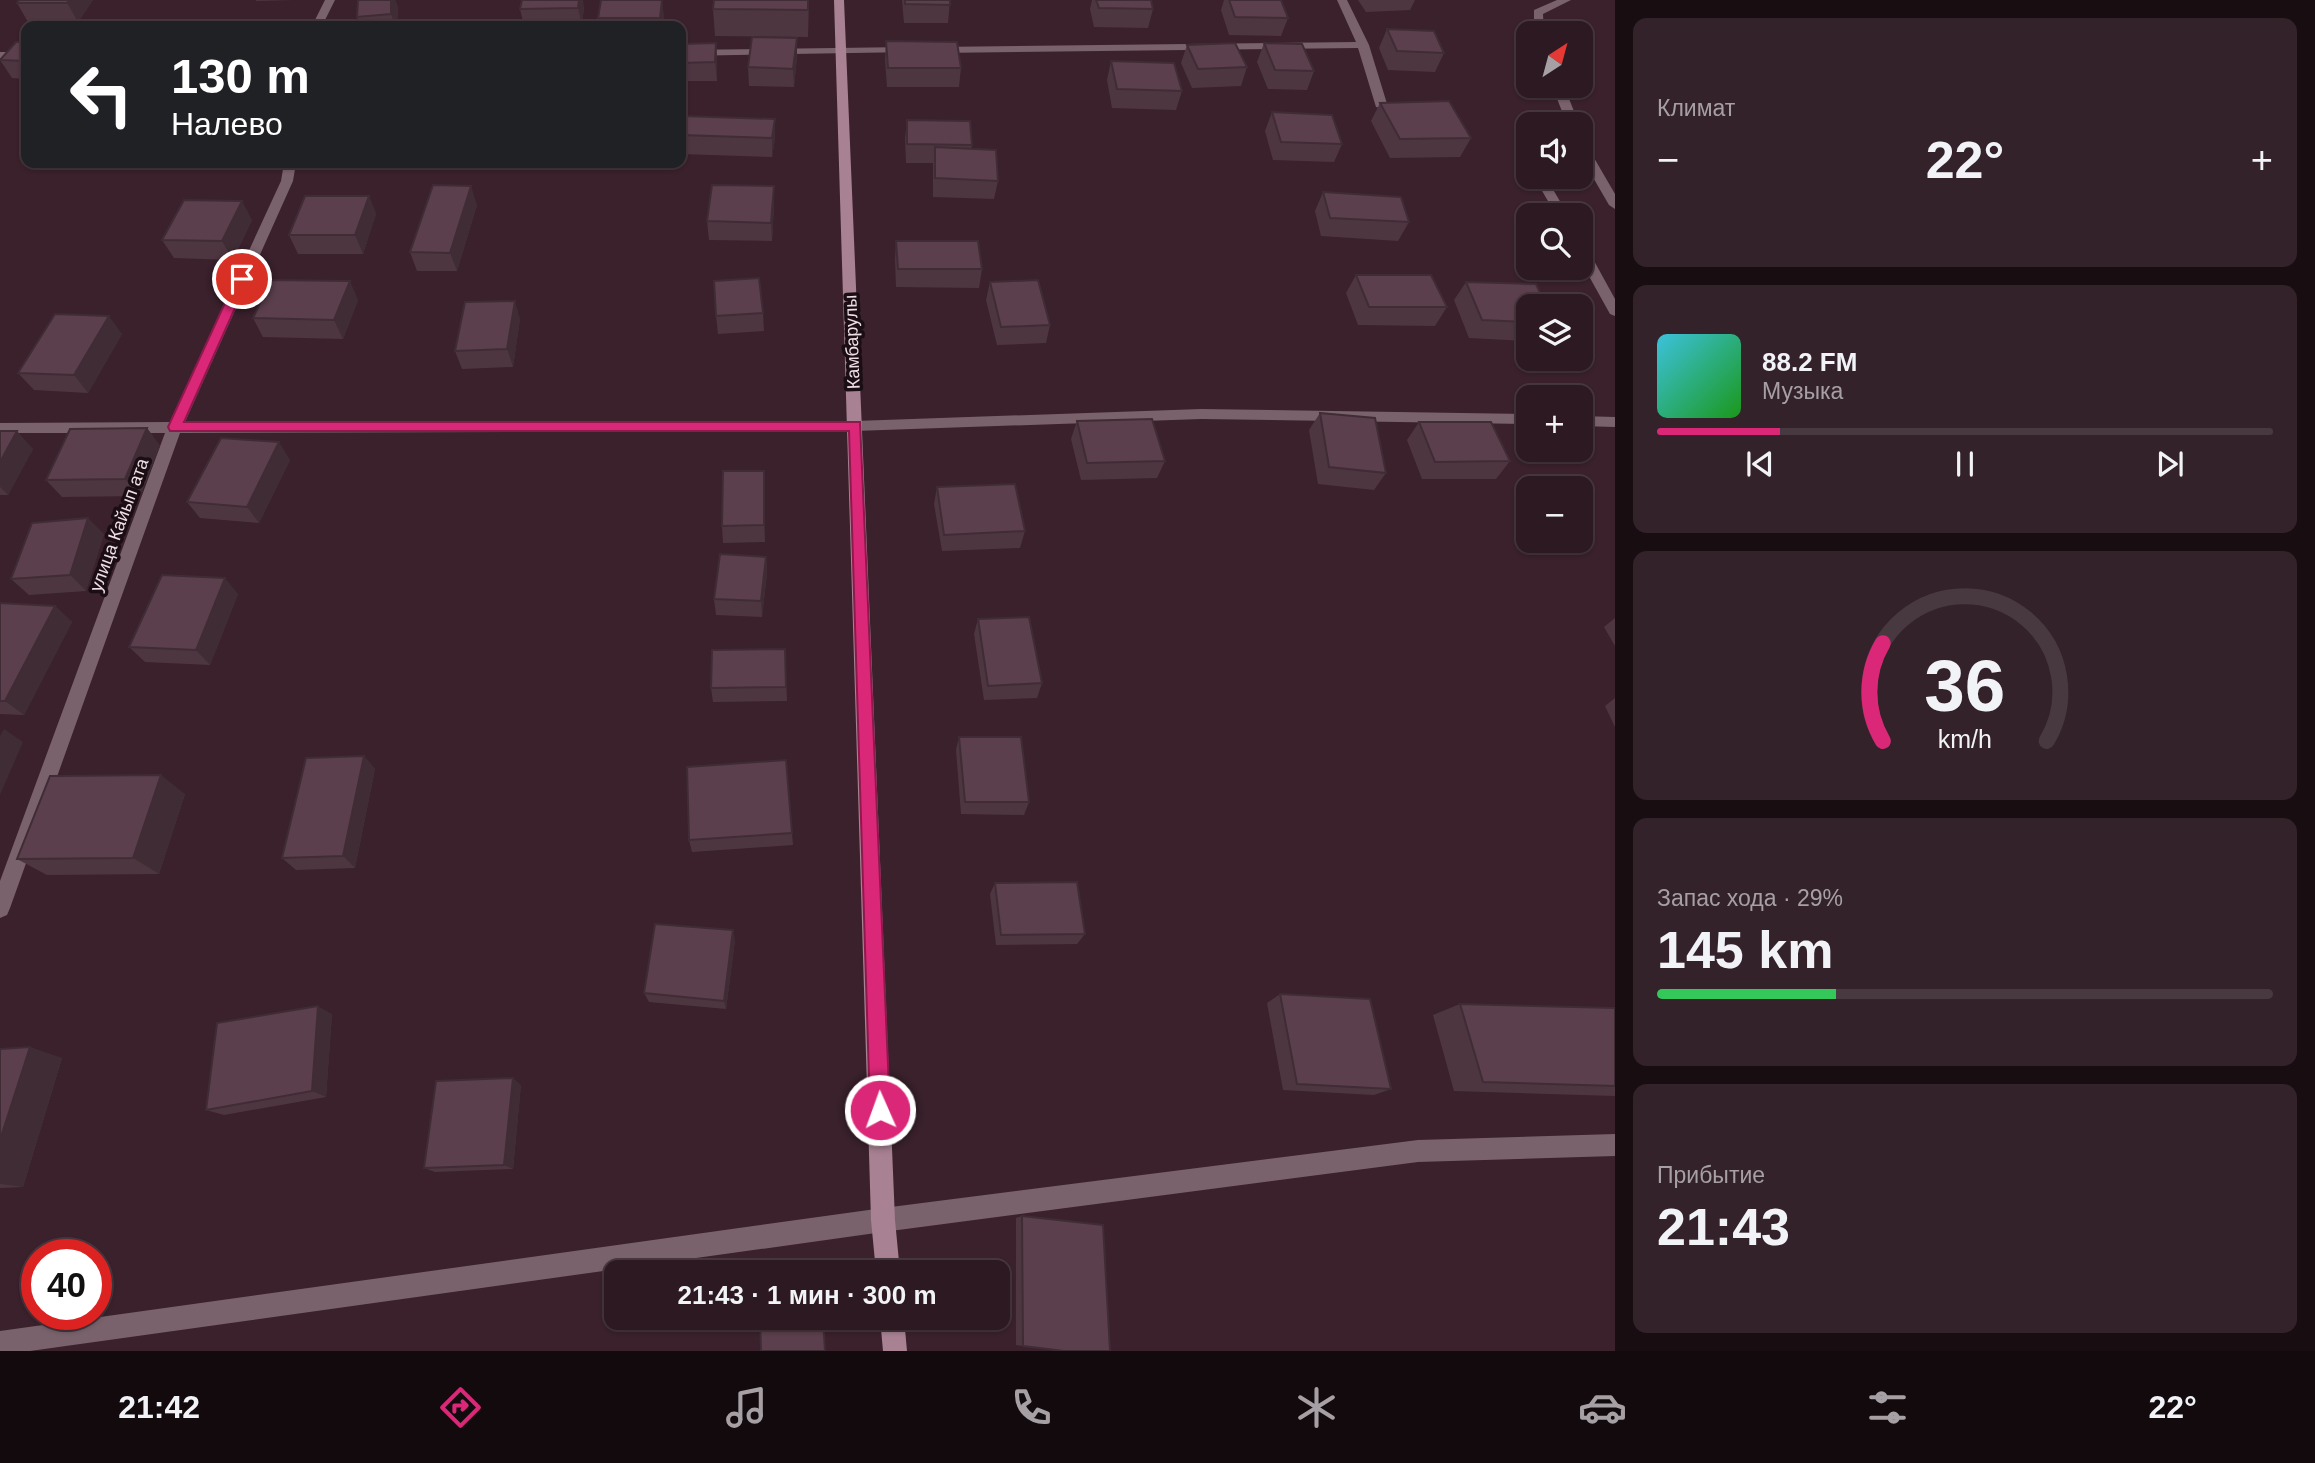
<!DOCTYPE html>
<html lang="ru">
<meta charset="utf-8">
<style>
body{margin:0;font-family:Helvetica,sans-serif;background:#34222a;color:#f1f3f6;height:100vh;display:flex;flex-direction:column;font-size:26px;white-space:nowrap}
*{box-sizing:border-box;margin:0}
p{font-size:23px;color:#a6a0a5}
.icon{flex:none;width:38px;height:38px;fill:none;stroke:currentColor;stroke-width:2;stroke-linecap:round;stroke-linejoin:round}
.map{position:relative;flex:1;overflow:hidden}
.details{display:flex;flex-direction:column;gap:18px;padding:18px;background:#180e12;width:700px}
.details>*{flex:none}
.banner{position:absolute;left:21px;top:21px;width:665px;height:147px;border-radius:14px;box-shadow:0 2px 5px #0004,0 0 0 2px #48383f;background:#202124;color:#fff;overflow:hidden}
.needle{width:46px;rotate:36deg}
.tools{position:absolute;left:1516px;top:21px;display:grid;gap:14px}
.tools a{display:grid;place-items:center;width:77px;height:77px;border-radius:14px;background:#2c1921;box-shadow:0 2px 5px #0004,0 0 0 2px #48383f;font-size:35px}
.speed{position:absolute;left:21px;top:1239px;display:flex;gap:14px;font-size:35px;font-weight:700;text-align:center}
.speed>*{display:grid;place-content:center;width:91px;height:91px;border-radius:50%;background:#2c1921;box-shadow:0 2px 5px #0004,0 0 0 2px #48383f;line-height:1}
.speed .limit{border:10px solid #d22;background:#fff;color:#111}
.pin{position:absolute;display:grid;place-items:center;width:60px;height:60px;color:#fff;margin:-30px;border:4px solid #fff;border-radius:50%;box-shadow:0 2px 7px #0007}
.me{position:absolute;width:77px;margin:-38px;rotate:358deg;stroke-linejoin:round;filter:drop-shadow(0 0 5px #0008)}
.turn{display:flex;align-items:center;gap:24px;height:147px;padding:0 35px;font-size:32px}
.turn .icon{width:91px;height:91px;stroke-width:2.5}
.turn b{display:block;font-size:49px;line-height:60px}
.big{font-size:52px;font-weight:700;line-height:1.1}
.details .tile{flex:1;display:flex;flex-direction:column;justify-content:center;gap:10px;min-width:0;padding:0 24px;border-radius:14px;background:#34222a}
.details .dial{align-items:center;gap:0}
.dial svg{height:182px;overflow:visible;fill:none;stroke:#48383f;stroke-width:7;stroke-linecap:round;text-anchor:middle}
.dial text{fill:#f1f3f6;stroke:none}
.song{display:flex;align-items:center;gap:21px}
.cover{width:84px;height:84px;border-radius:10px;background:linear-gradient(135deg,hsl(190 70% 55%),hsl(120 70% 35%))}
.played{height:7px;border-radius:4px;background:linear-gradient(90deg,#db2777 20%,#48383f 20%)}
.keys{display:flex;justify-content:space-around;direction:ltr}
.heat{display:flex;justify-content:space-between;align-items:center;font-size:38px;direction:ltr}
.charge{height:10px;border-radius:5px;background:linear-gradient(90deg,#34c759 29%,#48383f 0)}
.trip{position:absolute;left:604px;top:1260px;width:406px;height:70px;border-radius:14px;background:#2c1921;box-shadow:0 2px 5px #0004,0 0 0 2px #48383f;font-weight:700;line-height:70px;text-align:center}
.dock{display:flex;height:112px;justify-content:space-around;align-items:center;background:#120a0d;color:#a6a0a5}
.dock .icon{width:49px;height:49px}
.dock .on{color:#db2777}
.dock b{font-size:32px;color:#f1f3f6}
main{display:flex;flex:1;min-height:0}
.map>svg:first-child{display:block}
</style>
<main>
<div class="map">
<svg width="1615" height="1351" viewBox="0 0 1615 1351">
<rect width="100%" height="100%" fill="#3a212c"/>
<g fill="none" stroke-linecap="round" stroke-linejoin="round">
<!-- lane -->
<path fill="#7a626c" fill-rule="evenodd" d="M1547 185 1551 186 1568 215H1556L1541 189Z
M1580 244 1587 248 1615 299V316L1610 314 1580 260Z"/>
<!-- street -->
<path fill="#7a626c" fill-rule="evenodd" d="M325 0H335L322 26H312Z
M1337 0H1347L1369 45 1388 107 1386 109 1376 107 1358 48 936 53 930 50 936 47 1356 42Z
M1557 0H1571L1543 14 1544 33H1534V10Z
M908 47 912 48V52L681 56V50Z
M0 52H26V58H0Z
M1552 86H1564L1579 124H1567Z
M1580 140 1586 144 1615 194V209L1609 205 1580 155Z
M284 163H296L293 181 185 422 855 421 1201 409 1528 414V424L1201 419 855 431 180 433 10 908 7 915 0 918V881L165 433H0V423L170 422 281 181Z
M1580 416 1615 417V427L1580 426Z
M1615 1134V1156L1418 1162 883 1232 30 1351H0V1331L883 1208 1418 1140Z"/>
<!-- secondary -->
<path fill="#a88192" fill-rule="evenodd" d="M834 0H844L895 1220 900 1272H876L871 1220Z
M880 1318H904L907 1351H883Z"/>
</g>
<!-- wall -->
<path fill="#4e3641" d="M19 0H93L78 22H28L17 3Z
M256 0H294L256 1Z
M358 0H395L398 7 397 26H360L357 17Z
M809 0 808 37 715 36 713 9Z
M902 0H950L948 23H904Z
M1092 0H1151L1153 9 1148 28 1094 27 1090 9Z
M1224 0H1281L1288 18 1281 36 1229 35 1221 10Z
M1358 0H1415L1410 10 1366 12Z
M584 6 582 26H524L520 9Z
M664 16 663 26H599L598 18Z
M1387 29 1444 53 1435 72 1388 70 1379 48Z
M797 38V57L794 87 749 86 748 67Z
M886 41 961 68 959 87H887L885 60Z
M26 42V79L12 78 0 60Z
M716 43 717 62V81H681V44Z
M1264 43 1314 71 1307 90 1268 89 1257 62Z
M1187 45 1247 67 1241 86 1192 88 1181 63Z
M1111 61 1182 91 1176 110 1112 108 1107 80Z
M1380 103 1471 138 1460 157 1390 158 1371 121Z
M1272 112 1342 144 1334 162 1273 160 1265 131Z
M681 116 775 119V138L772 157 681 154Z
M907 120 972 145 971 149 998 181 994 199 933 197V163H906L905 139Z
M335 163H400V164L337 168Z
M774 186V205L772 241 709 240 707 221Z
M1323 192 1409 222 1398 241 1321 236 1315 211Z
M369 196 376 214 363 254H298L289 235Z
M477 205 457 271H417L410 252Z
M252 220 233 260 174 258 162 240Z
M896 241 982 269 979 288 896 287 895 259Z
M1356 275 1447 307 1435 326 1358 325 1346 293Z
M990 282 1050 325 1046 343 997 345 986 300Z
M1466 282 1528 306V341L1469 338 1454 300Z
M358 300 343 339 263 337 253 318Z
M763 313 764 331 718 334 716 316Z
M520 319 513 367 462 369 455 351Z
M122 334 88 393 34 390 18 373Z
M1320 413 1386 473 1374 490 1318 484 1309 430Z
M1077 421 1165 461 1157 478 1081 480 1071 439Z
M1419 422 1510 461 1496 479H1422L1407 440Z
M147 428 160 446 140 496 62 497 46 480Z
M0 431 33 449 8 495H0Z
M290 460 259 523 200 518 187 502Z
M937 487 1025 531 1020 548 942 551 934 504Z
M765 488V542L723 543 722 526Z
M104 534 86 591 29 595 11 579Z
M766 557 767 573 762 617 716 615 714 599Z
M238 594 210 665 145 662 129 647Z
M0 603 55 606 72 622 24 715 0 714Z
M1615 618V646L1604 627Z
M978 619 1042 683 1037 698 984 700 974 634Z
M785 649 787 701 713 702 711 688Z
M1615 698V727L1605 706Z
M959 737 1029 802 1024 815 961 814 956 750Z
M364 756 375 769 355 868 296 870 282 858Z
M185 794 159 874 47 875 17 859Z
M792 833 793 845 692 852 689 840Z
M995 883 1085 934 1077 944 996 945 990 894Z
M735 940 726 1009 649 1002 644 993Z
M1280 994 1391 1089 1374 1095 1283 1090 1267 1003Z
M1460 1004 1615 1008V1096L1454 1091 1433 1015Z
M332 1014 326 1097 224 1115 206 1110Z
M0 1049 62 1058 23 1187 0 1188Z
M521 1085 513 1169 435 1172 424 1168Z
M1022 1216 1023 1346 1016 1345V1218Z"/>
<!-- shaded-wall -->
<path fill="#402c35" d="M70 0H93L78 22 67 3Z
M391 0H395L398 7 397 26H395L391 14Z
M579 0H583L584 6 582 26 578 8Z
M662 0 664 16 663 26H660V18Z
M797 38V57L794 87 793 69Z
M716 43 717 62V81L715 62Z
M775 119V138L772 157V138Z
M471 186 477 205 457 271 450 253Z
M774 186V205L772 241 771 223Z
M369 196 376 214 363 254 355 235Z
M242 201 252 220 233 260 222 241Z
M350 281 358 300 343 339 334 320Z
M515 301 520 319 513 367 507 349Z
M109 316 122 334 88 393 74 375Z
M147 428 160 446 140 496 125 479Z
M17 431 33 449 8 495 0 487V462Z
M279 442 290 460 259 523 247 507Z
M764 471 765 488V542L764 525Z
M88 518 104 534 86 591 70 575Z
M766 557 767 573 762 617 761 601Z
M225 578 238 594 210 665 196 650Z
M55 606 72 622 24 715 5 701Z
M4 729 23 742 0 795V736Z
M364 756 375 769 355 868 343 856Z
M161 775 185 794 159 874 133 858Z
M733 930 735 940 726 1009 724 1001Z
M318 1006 332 1014 326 1097 312 1091Z
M30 1047 62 1058 23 1187 0 1184V1140Z
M513 1078 521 1085 513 1169 504 1165Z"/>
<!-- building -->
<path fill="#5b3f4c" stroke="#402c35" stroke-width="2" d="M19 0H70L67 3H17Z
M358 0H391V14L357 17Z
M522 0H579L578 8 520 9Z
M601 0H662L660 18H598Z
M714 0H808V10L713 9Z
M905 0H950V5L905 4Z
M1096 0H1151L1153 9 1099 8Z
M1229 0H1281L1288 18 1235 17Z
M1387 29 1434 31 1444 53 1397 51Z
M752 37 797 38 793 69 748 67Z
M886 41 957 42 961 68H888Z
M16 42H26V61L0 60Z
M716 43 715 62 681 63V44Z
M1235 43 1247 67 1198 69 1187 45Z
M1264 43 1302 44 1314 71 1275 70Z
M1111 61 1174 63 1182 91 1117 89Z
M1449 101 1471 138 1400 139 1380 103Z
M1272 112 1332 115 1342 144 1281 142Z
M681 116 775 119 772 138 681 135Z
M907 120 970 121 972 145 907 144Z
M935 147 996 150 998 181 935 178Z
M433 185 471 186 450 253 410 252Z
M712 185 774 186 771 223 707 221Z
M1323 192 1401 197 1409 222 1330 218Z
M305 196H369L355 235H289Z
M184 200 242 201 222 241 162 240Z
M896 241H978L982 269H898Z
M1356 275H1431L1447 307H1369Z
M759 278 763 313 716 316 714 281Z
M271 280 350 281 334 320 253 318Z
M1038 280 1050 325 1001 327 990 282Z
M1466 282 1536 284 1546 306H1528V322L1482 320Z
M515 301 507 349 455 351 465 302Z
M55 314 109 316 74 375 18 373Z
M1320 413 1375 418 1386 473 1329 467Z
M1152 419 1165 461 1087 463 1077 421Z
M1419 422H1491L1510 461 1435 462Z
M147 428 125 479 46 480 70 429Z
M0 431H17L0 462Z
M221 438 279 442 247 507 187 502Z
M723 471H764V525L722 526Z
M1015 484 1025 531 944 535 937 487Z
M88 518 70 575 11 579 32 523Z
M720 554 766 557 761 601 714 599Z
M162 575 225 578 196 650 129 647Z
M0 603 55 606 5 701H0Z
M1029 617 1042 683 988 686 978 619Z
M785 649 786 687 711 688 712 650Z
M959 737H1021L1029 802H965Z
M364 756 343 856 282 858 306 758Z
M786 760 792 833 689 840 687 767Z
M161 775 133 858 17 859 50 776Z
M1077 882 1085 934 1001 935 995 883Z
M655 924 733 930 724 1001 644 993Z
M1280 994 1370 999 1391 1089 1297 1084Z
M1460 1004 1615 1008V1086L1483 1082Z
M318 1006 312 1091 206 1110 217 1023Z
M30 1047 0 1140V1049Z
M513 1078 504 1165 424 1168 436 1081Z
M1022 1216 1103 1225 1110 1351H1064L1023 1346Z
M760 1318H823L825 1351H761Z"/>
<!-- route -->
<path fill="#db2777" stroke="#8e194d" stroke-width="2" d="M242 275 248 279 184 422H860L890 1110 887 1117 880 1120 872 1117 870 1110 849 431H170L168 427 236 279Z"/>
<g text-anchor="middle" stroke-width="7" stroke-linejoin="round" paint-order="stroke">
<!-- street labels -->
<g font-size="18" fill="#f0dee5" stroke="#1a0e14">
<text transform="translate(852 342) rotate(-92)" y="6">Камбарулы</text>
<text transform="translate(119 525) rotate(-70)" y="6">улица Кайып ата</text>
</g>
</g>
</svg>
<div class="tools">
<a><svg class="needle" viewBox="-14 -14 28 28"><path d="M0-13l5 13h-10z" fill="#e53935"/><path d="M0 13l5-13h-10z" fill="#a6a0a5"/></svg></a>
<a><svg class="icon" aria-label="sound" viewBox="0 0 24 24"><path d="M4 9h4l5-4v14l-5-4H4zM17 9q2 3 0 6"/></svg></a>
<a><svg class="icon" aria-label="search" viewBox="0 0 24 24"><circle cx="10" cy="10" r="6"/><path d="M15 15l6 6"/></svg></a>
<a><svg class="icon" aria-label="layers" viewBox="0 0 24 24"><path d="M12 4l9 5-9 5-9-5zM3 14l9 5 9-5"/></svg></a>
<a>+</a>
<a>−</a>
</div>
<div class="speed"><div class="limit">40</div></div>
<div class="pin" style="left:242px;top:279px;background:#d93025"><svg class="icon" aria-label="arrive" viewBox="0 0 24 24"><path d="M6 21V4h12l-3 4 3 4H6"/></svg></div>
<svg class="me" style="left:880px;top:1110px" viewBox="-20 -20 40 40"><circle r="17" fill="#db2777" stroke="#fff" stroke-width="3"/><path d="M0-11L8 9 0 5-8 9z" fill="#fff"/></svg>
<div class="trip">21:43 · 1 мин · 300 m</div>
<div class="banner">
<div class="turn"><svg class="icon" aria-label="left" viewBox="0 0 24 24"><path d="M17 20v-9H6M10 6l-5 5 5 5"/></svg><div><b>130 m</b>Налево</div></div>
</div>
</div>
<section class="details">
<div class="tile"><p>Климат</p>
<div class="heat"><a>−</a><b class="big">22°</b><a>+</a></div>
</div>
<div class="tile">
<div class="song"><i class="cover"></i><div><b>88.2 FM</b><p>Музыка</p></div></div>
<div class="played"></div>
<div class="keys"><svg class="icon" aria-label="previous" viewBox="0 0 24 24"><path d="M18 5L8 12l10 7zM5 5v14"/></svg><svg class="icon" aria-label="pause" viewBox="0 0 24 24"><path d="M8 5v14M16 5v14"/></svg><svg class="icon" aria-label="next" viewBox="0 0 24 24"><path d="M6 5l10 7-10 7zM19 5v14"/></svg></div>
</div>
<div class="tile dial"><svg viewBox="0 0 100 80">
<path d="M14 69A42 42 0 1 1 86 69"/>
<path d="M14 69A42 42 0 0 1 14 26" stroke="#db2777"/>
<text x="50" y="56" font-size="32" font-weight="700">36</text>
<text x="50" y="72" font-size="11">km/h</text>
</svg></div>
<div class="tile"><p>Запас хода · 29%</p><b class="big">145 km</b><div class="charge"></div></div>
<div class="tile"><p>Прибытие</p><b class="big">21:43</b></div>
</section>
</main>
<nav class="dock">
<b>21:42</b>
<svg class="icon on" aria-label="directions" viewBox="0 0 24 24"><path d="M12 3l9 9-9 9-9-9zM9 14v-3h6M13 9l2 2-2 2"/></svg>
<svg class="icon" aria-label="music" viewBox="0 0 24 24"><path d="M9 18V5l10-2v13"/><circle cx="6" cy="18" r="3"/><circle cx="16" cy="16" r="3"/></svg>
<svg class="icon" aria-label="phone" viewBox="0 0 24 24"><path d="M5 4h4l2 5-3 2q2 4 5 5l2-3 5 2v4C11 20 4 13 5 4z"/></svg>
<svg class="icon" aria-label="climate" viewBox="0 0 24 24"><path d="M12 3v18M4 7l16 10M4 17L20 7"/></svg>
<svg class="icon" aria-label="car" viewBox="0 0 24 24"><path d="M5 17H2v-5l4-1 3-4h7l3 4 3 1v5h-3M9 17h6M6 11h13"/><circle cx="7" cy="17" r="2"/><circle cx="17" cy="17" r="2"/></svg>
<svg class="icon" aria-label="filters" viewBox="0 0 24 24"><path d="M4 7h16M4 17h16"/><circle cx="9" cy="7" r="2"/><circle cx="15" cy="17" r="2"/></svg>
<b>22°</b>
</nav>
